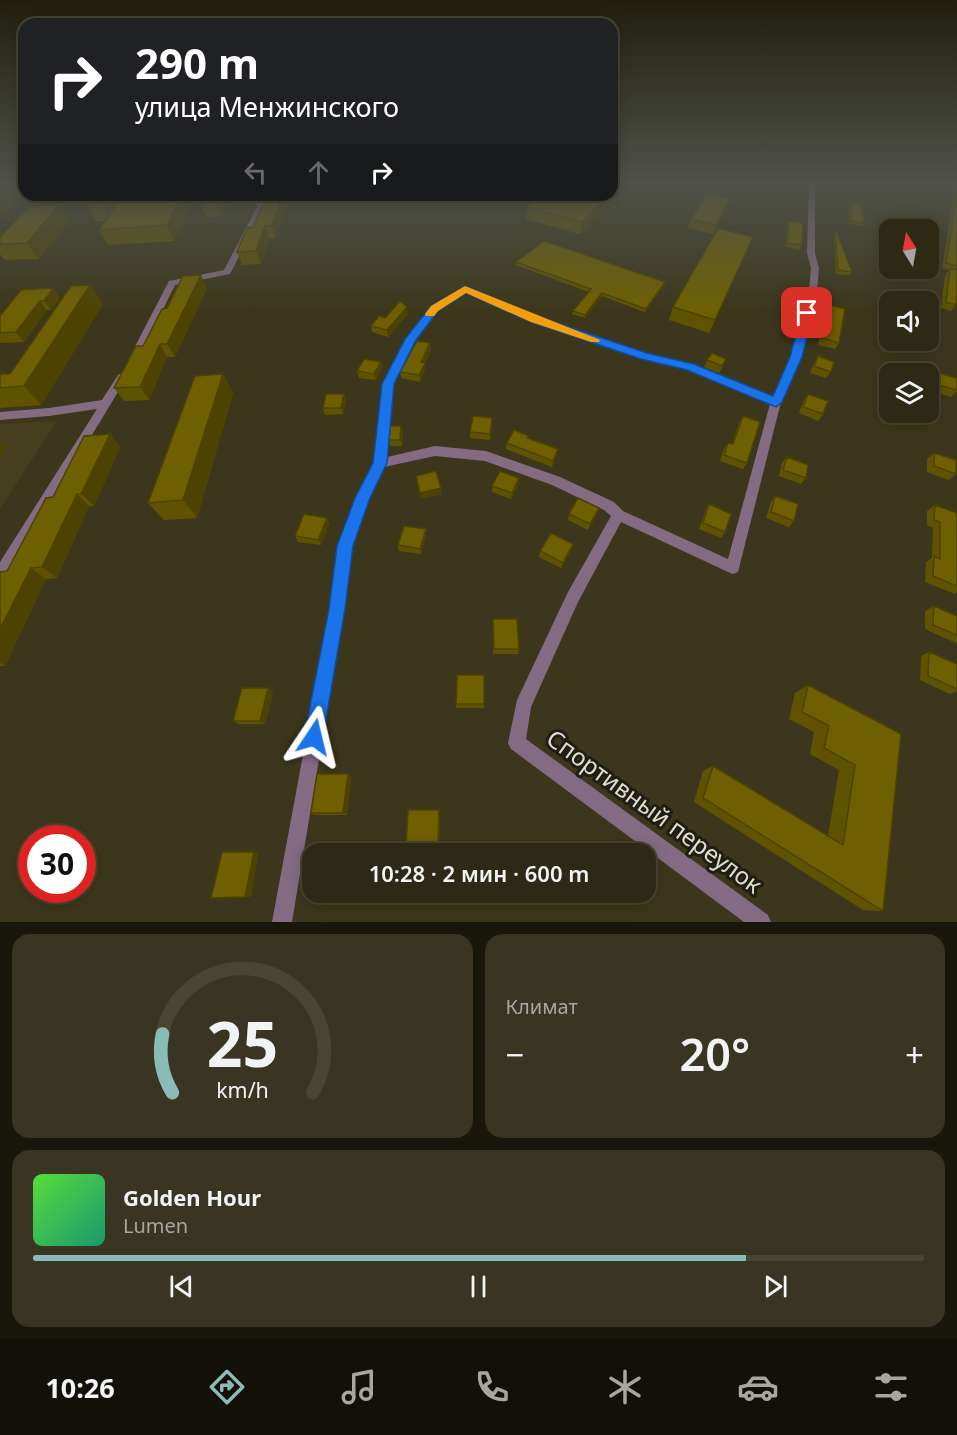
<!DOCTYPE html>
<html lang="ru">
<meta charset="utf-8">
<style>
body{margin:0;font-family:"Noto Sans",sans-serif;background:#393522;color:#f1f3f6;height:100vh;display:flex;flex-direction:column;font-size:22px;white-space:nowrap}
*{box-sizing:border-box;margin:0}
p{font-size:20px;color:#a7a6a0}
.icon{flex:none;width:33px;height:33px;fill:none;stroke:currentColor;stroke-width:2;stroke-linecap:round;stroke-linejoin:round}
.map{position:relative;height:922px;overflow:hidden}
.panel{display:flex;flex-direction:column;gap:12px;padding:12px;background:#19170c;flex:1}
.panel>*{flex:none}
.guide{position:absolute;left:18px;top:18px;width:600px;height:183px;border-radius:18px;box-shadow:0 3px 15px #0003,0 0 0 2px #484534;background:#202124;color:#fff;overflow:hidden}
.needle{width:39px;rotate:349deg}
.controls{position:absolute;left:879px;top:219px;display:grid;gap:12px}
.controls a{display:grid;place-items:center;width:60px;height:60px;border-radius:12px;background:#2d2915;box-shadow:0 3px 15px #0003,0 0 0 2px #484534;font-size:30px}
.speed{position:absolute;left:18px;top:825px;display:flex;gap:12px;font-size:30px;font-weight:700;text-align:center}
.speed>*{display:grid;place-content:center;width:78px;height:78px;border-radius:50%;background:#2d2915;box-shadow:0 3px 15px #0003,0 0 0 2px #484534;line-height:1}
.speed .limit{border:9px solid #d22;background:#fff;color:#111}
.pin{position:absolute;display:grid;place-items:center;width:51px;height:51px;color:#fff;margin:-26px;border-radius:12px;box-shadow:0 3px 9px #0006}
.me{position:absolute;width:66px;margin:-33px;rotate:10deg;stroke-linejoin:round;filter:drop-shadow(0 0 4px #0008)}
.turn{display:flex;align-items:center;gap:21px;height:126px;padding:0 18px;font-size:27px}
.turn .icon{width:78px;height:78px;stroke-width:2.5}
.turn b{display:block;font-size:42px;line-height:51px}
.lanes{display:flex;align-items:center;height:57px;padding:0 18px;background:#0003;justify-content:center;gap:30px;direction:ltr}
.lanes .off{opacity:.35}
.big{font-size:45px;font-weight:600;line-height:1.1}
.panel .widget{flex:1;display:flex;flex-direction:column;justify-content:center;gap:9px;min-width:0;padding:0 21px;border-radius:18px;background:#393522}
.panel .dial{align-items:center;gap:0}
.dial svg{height:156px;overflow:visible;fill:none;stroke:#484534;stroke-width:7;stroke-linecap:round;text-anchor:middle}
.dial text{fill:#f1f3f6;stroke:none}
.song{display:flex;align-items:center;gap:18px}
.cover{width:72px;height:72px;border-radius:9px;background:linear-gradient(135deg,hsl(110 70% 55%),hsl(160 70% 35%))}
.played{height:6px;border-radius:3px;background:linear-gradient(90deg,#8bbbb9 80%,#484534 80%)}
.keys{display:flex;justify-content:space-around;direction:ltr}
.heat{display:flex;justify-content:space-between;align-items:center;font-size:33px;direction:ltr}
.panel .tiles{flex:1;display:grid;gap:12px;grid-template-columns:1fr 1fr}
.widget:last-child{grid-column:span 2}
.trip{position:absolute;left:302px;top:843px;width:354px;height:60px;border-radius:18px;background:#2d2915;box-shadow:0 3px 15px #0003,0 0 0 2px #484534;font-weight:600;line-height:60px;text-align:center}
.tab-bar{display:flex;height:96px;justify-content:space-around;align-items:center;background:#121008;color:#a7a6a0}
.tab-bar .icon{width:42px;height:42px}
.tab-bar .on{color:#8bbbb9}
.tab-bar b{font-size:27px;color:#f1f3f6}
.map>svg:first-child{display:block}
</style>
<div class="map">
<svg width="957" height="922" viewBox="0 0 957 922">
<rect width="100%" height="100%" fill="#3c371c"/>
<!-- built -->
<path fill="#463f1e" d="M57 421 0 509V424Z"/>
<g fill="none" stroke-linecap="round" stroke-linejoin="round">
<!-- street -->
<path fill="#826b83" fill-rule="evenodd" d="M809 182H815V253L819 268 817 291 801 357 781 402 738 572 733 574 728 572 621 522 578 602 531 707 526 739 768 915 771 922H744L511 749 508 743 517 700 568 592 611 516 604 510 552 485 485 461 435 456 384 467 369 498 352 546 344 609 292 922H272L330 609 338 546 357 498 374 463 383 384 406 339 431 307 465 286 538 317 647 353 694 365 773 397 791 357 809 291 811 268 807 253ZM466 292 532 321 641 358 687 370 770 404 728 559 623 511 614 502 560 477 486 451 435 446 387 457 393 384 415 340 437 311Z
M255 195H263L260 201 266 204 230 274 175 285 138 360 137 362H129L128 360 169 281 224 270 258 205 252 202Z
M122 373 127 377 5 579 0 580V562L97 409 49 416 0 420V412L49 408 102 400 118 375Z"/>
</g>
<!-- wall -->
<path fill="#5f5302" d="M957 190V267L955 270 956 305 951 311 941 308 945 276 949 270 942 268 954 194Z
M95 195H131L129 197 189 210 174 241 108 245 99 230 105 221H96L87 205Z
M203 195H233L221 216 206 217 200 201Z
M267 195H290L275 238 269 239 261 264 242 265 237 252 253 227Z
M384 195H401L400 203H383Z
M616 197 580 234 526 219 527 207Z
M850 203 864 223 862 226 849 224 848 206Z
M727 208 713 234 688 228 691 219Z
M69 221 38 259 5 260 0 254V237Z
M789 221 802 245 799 250 785 247 787 226Z
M835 233 852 272 850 275 836 274 834 237Z
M748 249 709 333 669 320 673 307Z
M516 262 665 282 664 285 645 312 602 296 585 318 572 314 573 311 589 292 516 265Z
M90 285 103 304 41 405 0 408V374H10Z
M53 288 60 298 51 310H47L24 342 0 343V316Z
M207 288 175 357H167L149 400 124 401 114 388 143 346 167 308Z
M830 305 839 343 835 349 818 345 826 312Z
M408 314 388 337 372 332 371 326 385 318Z
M430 343 431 350 425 363V369L420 382 401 378 400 372Z
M818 356 831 372 826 378 810 373 814 363Z
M707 360 723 366 719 373 704 367Z
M381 362 382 368 376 380 359 378 357 371Z
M938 373 957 378V391L951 397 932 391V379Z
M223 374 233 393 197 518 164 520 148 503Z
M344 394 346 400 343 414 325 415 323 408Z
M808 394 823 414 818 421 799 413 804 400Z
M743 416 747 463 743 469 720 461 724 449 728 443 732 444 739 423Z
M492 425 490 440 470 438V432Z
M403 432 402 446H390L389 440Z
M110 434 120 447 94 506H89L57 578 46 579 5 666H0V572L7 571Z
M529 439 558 449 557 455 552 467 506 449 507 443Z
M934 453 956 474 949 480 927 472V459Z
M787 457 806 478 801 484 779 476 782 463Z
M519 478V484L511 499 492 492V486Z
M775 496 794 521 789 527 766 518 771 502Z
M709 504 725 532 721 538 699 529 706 510Z
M935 505 957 513V592L955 594 925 582 926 562 932 558 933 528 927 525V511Z
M599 508 597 514 588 530 568 520 569 514Z
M327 518 329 524 321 545 298 542 295 536Z
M426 535 421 554 399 551 398 545Z
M572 550 561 568 539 557 540 551Z
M934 606 957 616V642L956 643 925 629V611Z
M493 619 519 649 518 654H493Z
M929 652 957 689V691L950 694 920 680 921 656Z
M484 675V708H456V704Z
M808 685 901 734 883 911 863 910 694 802 703 771 713 766 828 836 839 770 810 754 814 732 789 719 795 693Z
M273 692 265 724H238L233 721Z
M348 774 351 777 347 815H315L311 813Z
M439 810 440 812 439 848H407L406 847Z"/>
<!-- shaded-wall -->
<path fill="#4d4301" d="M7 182H24V194L0 218V188Z
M618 185 616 197 580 234 582 222 608 195H612V191Z
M110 195H131L112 221 103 204Z
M182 195 189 210 174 241 167 225Z
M218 195H233L221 216 215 201Z
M283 195H290L275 238 271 226Z
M730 199 727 208 713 234 716 225Z
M59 205 69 221 38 259 27 243Z
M265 226 269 239 261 264 256 251Z
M201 275 207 288 175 357 167 344Z
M665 282 664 285 645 312 646 309Z
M90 285 103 304 41 405 24 386Z
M53 288 60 298 51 310 44 301Z
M602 293V296L585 318V315Z
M40 301 47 310 24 342 16 332Z
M407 307 408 314 388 337 387 330Z
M430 343 431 350 425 363V369L420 382 419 375 421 362Z
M160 344 167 357 149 400 140 387Z
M381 362 382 368 376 380 374 374Z
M223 374 233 393 197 518 183 500Z
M344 394 346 400 343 414 341 408Z
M401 426 403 432 402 446 400 440Z
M110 434 120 447 94 506 81 494Z
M0 441 7 447 0 457Z
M558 449 557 455 552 467 553 461Z
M519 478V484L511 499 512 493Z
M441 488 442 494 421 499 420 493Z
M77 494 89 506 57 578 42 567Z
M599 508 597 514 588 530 590 524Z
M327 518 329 524 321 545 318 540Z
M426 529V535L421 554 420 549Z
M573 544 572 550 561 568 563 563Z
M31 568 46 579 5 666 0 663V629Z
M268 688 273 692 265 724 260 721Z
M348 774 351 777 347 815 343 813Z
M439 810 440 812 439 848 438 847Z
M254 852 259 853 251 897H245Z"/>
<!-- building -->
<path fill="#6e6002" stroke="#4d4301" stroke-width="1.5" d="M0 182H7L0 188Z
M612 184 618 185 612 191Z
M957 193V266L946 263Z
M707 194 730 199 716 225 691 219Z
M95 195H110L103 204 87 205Z
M182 195 167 225 99 230 121 197Z
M203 195H218L215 201H200Z
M267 195H283L271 226H265L256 251 237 252 247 228 253 227Z
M384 195H400L399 200H383Z
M540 195H608L582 222 527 207Z
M850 203 862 205 864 223 851 221Z
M59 205 27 243 0 244V237L29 207Z
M789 221 803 223 802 245 787 243Z
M718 228 753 237 715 320 673 307Z
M835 233H837L852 272 838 270Z
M544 241 665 282 646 309 602 293 585 315 573 311 591 289 516 262Z
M950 269 957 270V294L956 305 946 302Z
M201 275 167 344H160L140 387 114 388 136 346H143L162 309 167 308 183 276Z
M90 285 24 386 0 388V374H10L71 286Z
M53 288 44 301H40L16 332 0 333V316L21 290Z
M400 301 407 307 387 330 371 326 379 316 385 318Z
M830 305 845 309 839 343 822 338Z
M417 341 430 343 421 362 425 363 419 375 400 372Z
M712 353 726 359 722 366 707 360Z
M818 356 834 362 831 372 814 366Z
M364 359 381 362 374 374 357 371Z
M938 373 957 378V390L938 385Z
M223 374 183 500 148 503 195 376Z
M326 394H344L341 408H323Z
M808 394 828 401 823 414 803 407Z
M473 416 492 418 490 434 470 432Z
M743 416 760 422 747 463 724 455 728 443 733 444Z
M390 426H401L400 440H389Z
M514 430 529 436 527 438 558 449 553 461 507 443Z
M110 434 81 494H77L42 567 31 568 0 629V572L7 571 46 498 53 497 84 436Z
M934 453 956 460V474L934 466Z
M787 457 808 465 806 478 783 470Z
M436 471 441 488 420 493 416 476Z
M500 471 519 478 512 493 492 486Z
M775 496 798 504 794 521 771 512Z
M578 498 599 508 590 524 569 514Z
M709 504 731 514 725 532 703 523Z
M935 505 957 513V586L933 576 934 556 940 559V522L934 520Z
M304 514 327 518 318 540 295 536Z
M404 526 426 529 420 549 398 545Z
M551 533 573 544 563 563 540 551Z
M934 606 957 616V635L933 625Z
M493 619H517L519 649H494Z
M929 652 957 664V689L928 676Z
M457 675H484V704H456Z
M808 685 901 734 883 911 703 798 713 766 843 845 855 765 824 748 829 726 802 712Z
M242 688H268L260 721H233Z
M317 774H348L343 813H311Z
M408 810H439L438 847H406Z
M222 852H254L245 897 211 898Z"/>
<!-- sky -->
<linearGradient id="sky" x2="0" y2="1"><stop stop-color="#211e0f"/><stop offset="0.59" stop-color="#50534b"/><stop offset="1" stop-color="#50534b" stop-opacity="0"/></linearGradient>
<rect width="957" height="311" fill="url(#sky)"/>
<!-- route -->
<path fill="#1a73e8" stroke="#114b97" stroke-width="1.5" d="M465 286 539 317 647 353 694 364 773 396 790 357 802 313 807 310 813 313 802 357 782 402 776 407 687 370 641 359 531 322 466 293 438 311 416 340 394 384 387 463 370 498 353 546 345 609 323 737 321 744 314 747 307 744 304 737 329 609 337 546 355 498 373 463 382 384 405 339 431 306Z"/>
<!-- slow -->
<path fill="#f59e0b" d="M465 286 600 340 599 342H591L531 322 466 293 438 311 434 316H426L425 314 431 306Z"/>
<g text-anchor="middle" stroke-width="6" stroke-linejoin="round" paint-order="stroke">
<!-- near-street labels -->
<g font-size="24" fill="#dedccc" stroke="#201e12">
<text transform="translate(654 812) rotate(36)" y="8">Спортивный переулок</text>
</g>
</g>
</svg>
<div class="controls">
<a><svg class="needle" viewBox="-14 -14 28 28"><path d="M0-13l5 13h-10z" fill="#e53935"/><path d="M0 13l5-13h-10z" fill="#a7a6a0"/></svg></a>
<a><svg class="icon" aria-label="sound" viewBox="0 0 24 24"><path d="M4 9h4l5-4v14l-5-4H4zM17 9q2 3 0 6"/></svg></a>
<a><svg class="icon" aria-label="layers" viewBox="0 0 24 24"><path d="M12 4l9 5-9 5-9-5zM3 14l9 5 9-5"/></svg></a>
</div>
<div class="speed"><div class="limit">30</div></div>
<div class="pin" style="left:807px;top:313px;background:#d93025"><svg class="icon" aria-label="arrive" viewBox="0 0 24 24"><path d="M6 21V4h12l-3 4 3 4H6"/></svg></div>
<svg class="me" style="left:314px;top:737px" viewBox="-20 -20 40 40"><path d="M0-17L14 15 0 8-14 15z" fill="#1a73e8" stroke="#fff" stroke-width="4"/></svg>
<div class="trip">10:28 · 2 мин · 600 m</div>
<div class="guide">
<div class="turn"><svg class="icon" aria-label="right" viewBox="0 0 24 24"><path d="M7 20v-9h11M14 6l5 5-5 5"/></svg><div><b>290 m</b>улица Менжинского</div></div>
<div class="lanes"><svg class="icon off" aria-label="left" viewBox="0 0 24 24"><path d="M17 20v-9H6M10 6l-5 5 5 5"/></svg><svg class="icon off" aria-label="ahead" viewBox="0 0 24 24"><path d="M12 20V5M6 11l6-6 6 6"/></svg><svg class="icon" aria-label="right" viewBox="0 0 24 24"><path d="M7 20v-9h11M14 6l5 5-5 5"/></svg></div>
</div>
</div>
<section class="panel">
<div class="tiles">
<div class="widget dial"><svg viewBox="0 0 100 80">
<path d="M14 69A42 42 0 1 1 86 69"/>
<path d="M14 69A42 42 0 0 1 9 39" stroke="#8bbbb9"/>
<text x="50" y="56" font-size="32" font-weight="700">25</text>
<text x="50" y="72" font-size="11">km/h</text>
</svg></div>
<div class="widget"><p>Климат</p>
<div class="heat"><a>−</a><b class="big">20°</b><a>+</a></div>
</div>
<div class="widget">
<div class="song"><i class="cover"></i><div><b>Golden Hour</b><p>Lumen</p></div></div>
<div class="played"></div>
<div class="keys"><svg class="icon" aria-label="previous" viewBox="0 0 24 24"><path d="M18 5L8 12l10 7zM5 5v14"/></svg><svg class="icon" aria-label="pause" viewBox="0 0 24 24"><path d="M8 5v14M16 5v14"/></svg><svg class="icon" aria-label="next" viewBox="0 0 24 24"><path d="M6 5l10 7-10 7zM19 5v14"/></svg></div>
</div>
</div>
</section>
<nav class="tab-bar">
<b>10:26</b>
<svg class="icon on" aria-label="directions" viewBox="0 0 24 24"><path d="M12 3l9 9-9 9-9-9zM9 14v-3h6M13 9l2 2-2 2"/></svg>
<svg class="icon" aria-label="music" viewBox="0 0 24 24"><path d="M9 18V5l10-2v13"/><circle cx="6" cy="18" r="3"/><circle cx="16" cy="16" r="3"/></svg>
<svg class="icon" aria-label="phone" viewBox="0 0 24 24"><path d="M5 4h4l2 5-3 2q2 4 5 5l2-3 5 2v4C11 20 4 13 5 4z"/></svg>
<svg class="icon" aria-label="climate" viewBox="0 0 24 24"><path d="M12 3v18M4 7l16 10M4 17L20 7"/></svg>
<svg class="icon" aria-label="car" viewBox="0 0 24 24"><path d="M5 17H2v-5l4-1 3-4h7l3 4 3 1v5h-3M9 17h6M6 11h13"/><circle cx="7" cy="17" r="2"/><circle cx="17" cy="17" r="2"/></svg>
<svg class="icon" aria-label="filters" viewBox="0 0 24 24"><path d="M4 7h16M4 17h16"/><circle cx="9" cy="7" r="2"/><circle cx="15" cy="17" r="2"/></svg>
</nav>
